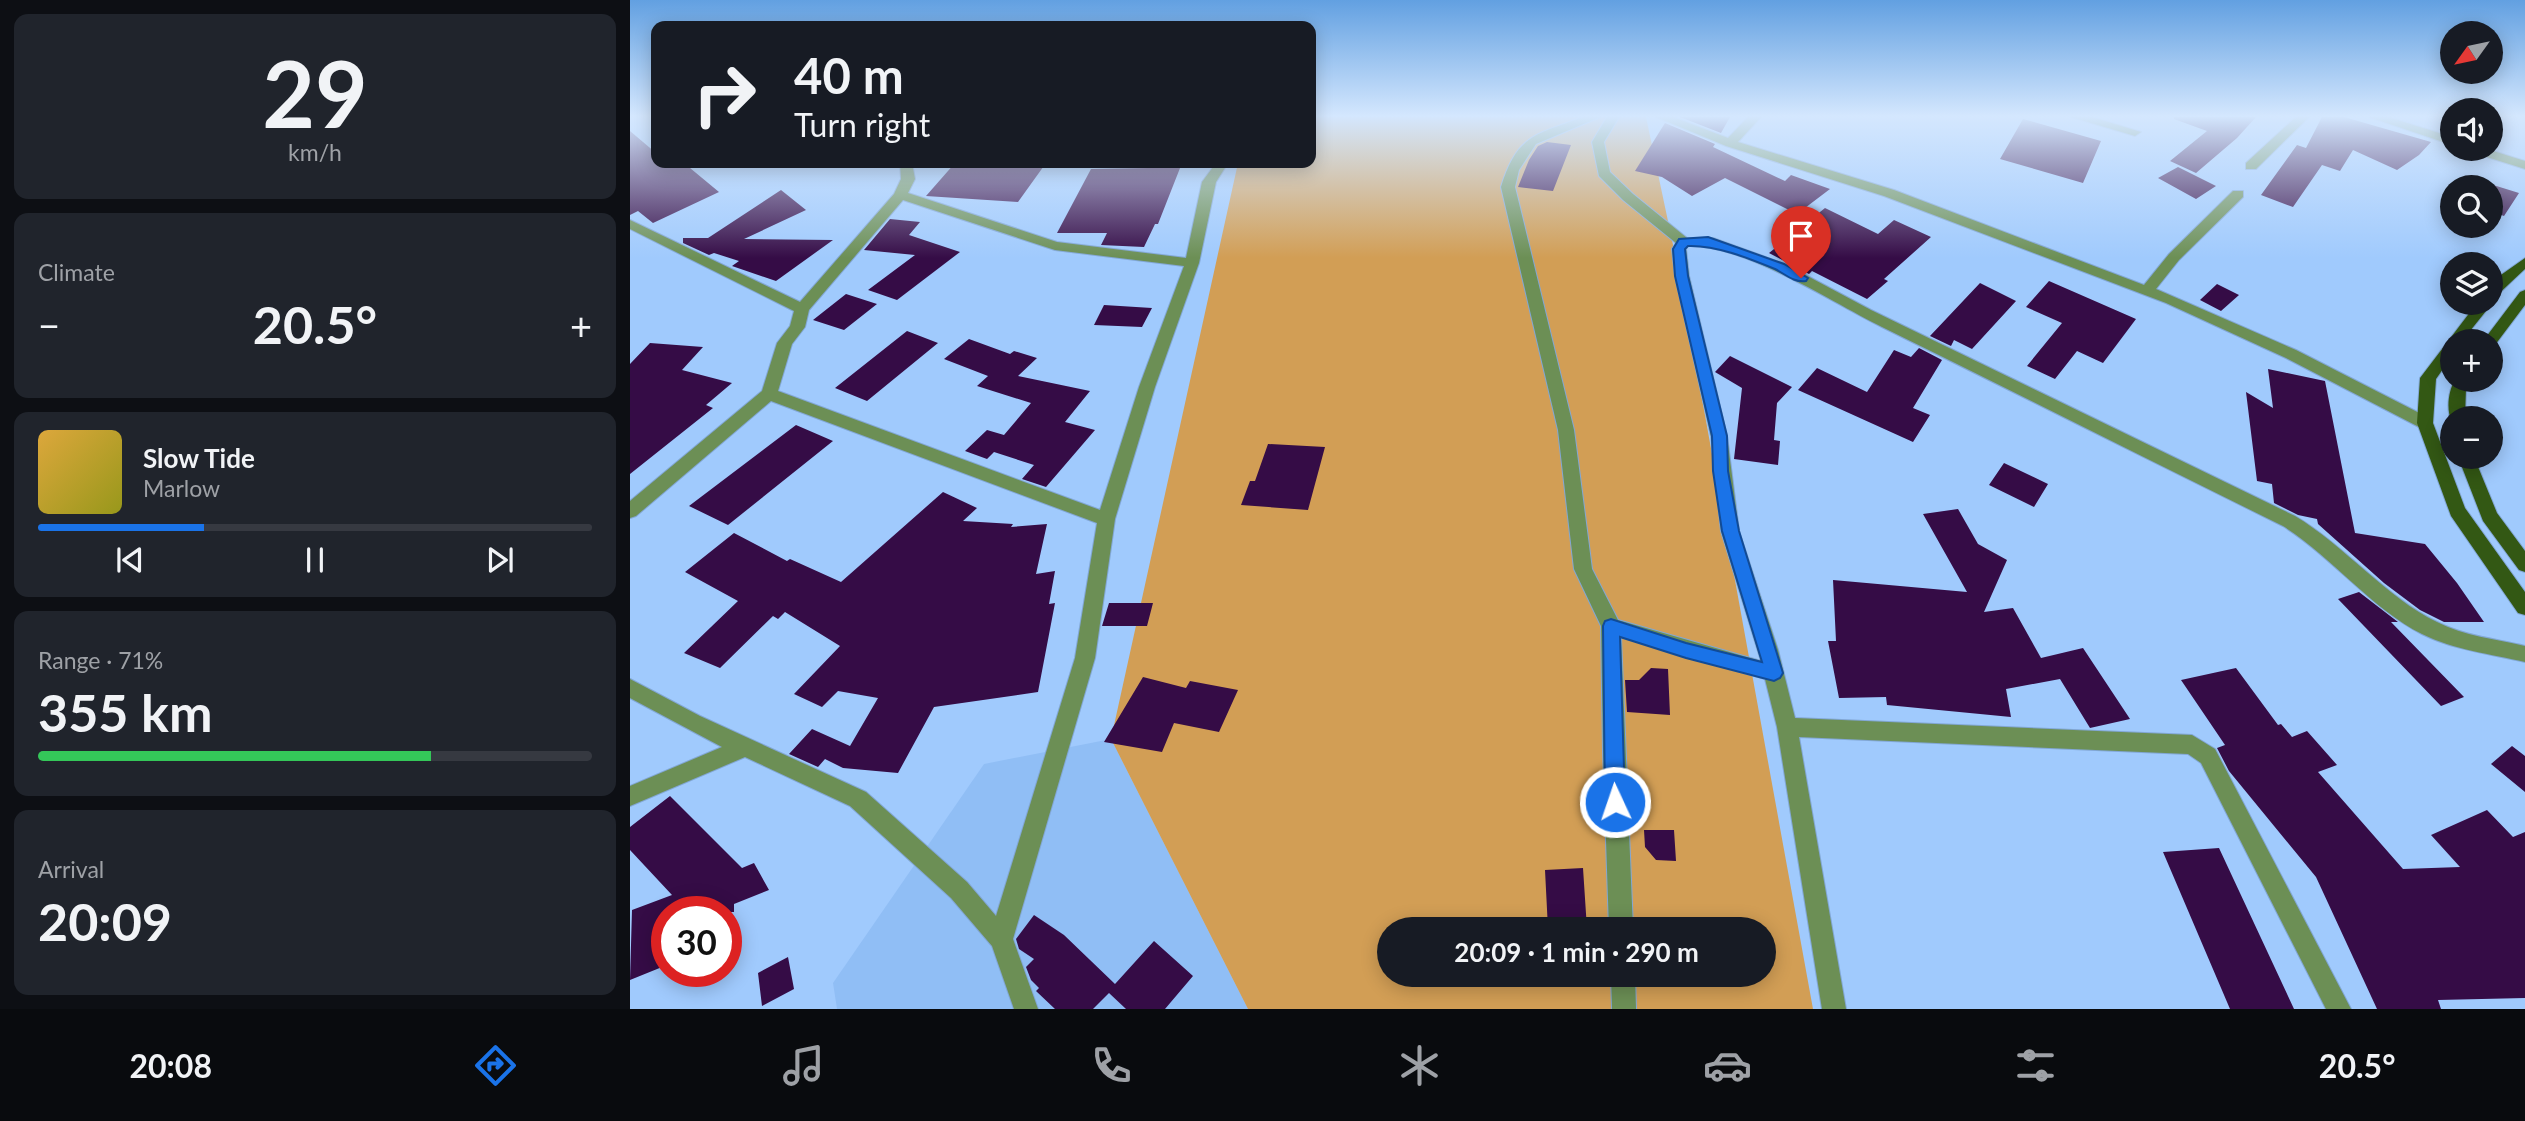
<!DOCTYPE html>
<meta charset="utf-8">
<style>
body{margin:0;font-family:Lato,sans-serif;background:#20242c;color:#f1f3f6;height:100vh;display:flex;flex-direction:column;font-size:26px;white-space:nowrap}
*{box-sizing:border-box;margin:0}
p{font-size:23px;color:#9ea1a6}
.icon{flex:none;width:38px;height:38px;fill:none;stroke:currentColor;stroke-width:2;stroke-linecap:round;stroke-linejoin:round}
.map{position:relative;flex:1;overflow:hidden}
.panel{display:flex;flex-direction:column;gap:14px;padding:14px;background:#0d0f14;width:630px}
.panel>*{flex:none}
.hud{position:absolute;left:21px;top:21px;width:665px;height:147px;border-radius:14px;box-shadow:0 4px 18px #0003;background:#171b24;color:#f1f3f6;overflow:hidden}
.needle{width:46px;rotate:237deg}
.buttons{position:absolute;left:1810px;top:21px;display:grid;gap:14px}
.buttons a{display:grid;place-items:center;width:63px;height:63px;border-radius:50%;background:#171b24;box-shadow:0 4px 18px #0003;font-size:35px}
.speed{position:absolute;left:21px;top:896px;display:flex;gap:14px;font-size:35px;font-weight:700;text-align:center}
.speed>*{display:grid;place-content:center;width:91px;height:91px;border-radius:50%;background:#171b24;box-shadow:0 4px 18px #0003;line-height:1}
.speed .limit{border:10px solid #d22;background:#fff;color:#111}
.pin{position:absolute;display:grid;place-items:center;width:60px;height:60px;color:#fff;margin:-72px -30px;border-radius:50% 50% 50% 0;rotate:-45deg;box-shadow:0 0 7px #0007}
.pin .icon{rotate:45deg}
.me{position:absolute;width:77px;margin:-38px;rotate:357deg;stroke-linejoin:round;filter:drop-shadow(0 0 5px #0008)}
.turn{display:flex;align-items:center;gap:24px;height:147px;padding:0 28px;font-size:32px}
.turn .icon{width:91px;height:91px;stroke-width:2.5}
.turn b{display:block;font-size:49px;line-height:60px}
.big{font-size:52px;font-weight:700;line-height:1.1}
.panel .tile{flex:1;display:flex;flex-direction:column;justify-content:center;gap:10px;min-width:0;padding:0 24px;border-radius:14px;background:#20242c}
.panel .dial{align-items:center;gap:0}
.dial b{font-size:91px;line-height:1}
.song{display:flex;align-items:center;gap:21px}
.cover{width:84px;height:84px;border-radius:10px;background:linear-gradient(135deg,hsl(40 70% 55%),hsl(60 70% 35%))}
.played{height:7px;border-radius:4px;background:linear-gradient(90deg,#1a73e8 30%,#363941 30%)}
.keys{display:flex;justify-content:space-around;direction:ltr}
.heat{display:flex;justify-content:space-between;align-items:center;font-size:38px;direction:ltr}
.charge{height:10px;border-radius:5px;background:linear-gradient(90deg,#34c759 71%,#363941 0)}
.trip{position:absolute;left:747px;top:917px;width:399px;height:70px;border-radius:35px;background:#171b24;box-shadow:0 4px 18px #0003;font-weight:700;line-height:70px;text-align:center}
.tabs{display:flex;height:112px;justify-content:space-around;align-items:center;background:#090b0e;color:#9ea1a6}
.tabs .icon{width:49px;height:49px}
.tabs .selected{color:#1a73e8}
.tabs b{font-size:32px;color:#f1f3f6}
main{display:flex;flex:1;min-height:0}
.map>svg:first-child{display:block}
</style>
<main>
<section class="panel">
<div class="tile dial"><b>29</b><p>km/h</p></div>
<div class="tile"><p>Climate</p>
<div class="heat"><a>−</a><b class="big">20.5°</b><a>+</a></div>
</div>
<div class="tile">
<div class="song"><i class="cover"></i><div><b>Slow Tide</b><p>Marlow</p></div></div>
<div class="played"></div>
<div class="keys"><svg class="icon" aria-label="previous" viewBox="0 0 24 24"><path d="M18 5L8 12l10 7zM5 5v14"/></svg><svg class="icon" aria-label="pause" viewBox="0 0 24 24"><path d="M8 5v14M16 5v14"/></svg><svg class="icon" aria-label="next" viewBox="0 0 24 24"><path d="M6 5l10 7-10 7zM19 5v14"/></svg></div>
</div>
<div class="tile"><p>Range · 71%</p><b class="big">355 km</b><div class="charge"></div></div>
<div class="tile"><p>Arrival</p><b class="big">20:09</b></div>
</section>
<div class="map">
<svg width="1895" height="1009" viewBox="0 0 1895 1009">
<rect width="100%" height="100%" fill="#a0cafd"/>
<!-- built -->
<path fill="#90bef5" d="M481 739 618 1009H207L203 983 354 764Z"/>
<!-- green -->
<path fill="#d29e55" fill-rule="evenodd" d="M681 117H1016L1050 278 1183 1009H618L481 739 608 163H681ZM760 929H1134V975H760Z"/>
<!-- building -->
<path fill="#350c46" d="M1050 117H1100L1091 133Z
M1544 117H1626L1607 138 1566 173 1540 161 1577 131 1544 119Z
M1692 117H1714L1801 142 1789 155 1767 170 1723 150 1710 171 1692 165 1663 207 1631 195 1667 145 1676 148Z
M1393 119 1471 141 1453 183 1370 159Z
M1035 123 1085 144 1083 147 1155 181 1161 175 1200 189 1167 214 1095 178 1062 196 1032 177 1005 171Z
M0 131 26 153V163H54L89 192 23 223 8 211 0 215Z
M917 142 941 145 923 191 888 187 899 160 908 146Z
M325 163H416L388 202 296 196Z
M520 163H552L528 224H525L514 247 471 245 477 233H427L461 169 518 168Z
M1548 167 1586 186 1566 199 1528 178Z
M1860 184 1889 193 1874 216 1860 211Z
M151 190 176 210 114 239 203 240 146 281 102 266 109 261 84 253 79 255 53 243V238H78Z
M1195 208 1248 234 1264 220 1301 237 1254 279 1258 281 1237 299 1182 271 1179 274 1139 253Z
M260 219 290 222 279 235 330 252 267 300 238 290 285 255 234 250Z
M1419 281 1506 319 1473 363 1447 351 1425 379 1397 366 1432 323 1396 307Z
M1350 283 1386 301 1342 349 1324 340 1321 346 1300 336Z
M1587 284 1609 295 1591 311 1570 300Z
M216 294 247 304 214 330 183 320Z
M474 305 522 308 512 327 464 325Z
M277 331 308 343 237 401 205 388Z
M339 339 380 354 384 351 407 358 388 376 460 391 435 422 465 430 416 487 392 479 404 465 364 452 357 459 335 451 357 430 374 435 401 403 347 386 358 376 314 359Z
M20 343 73 347 52 370 102 383 76 405 83 408 0 474V364Z
M1289 348 1312 360 1283 408 1300 415 1283 442 1168 390 1187 368 1237 392 1264 350 1281 357Z
M1100 356 1162 387 1147 403 1144 440 1150 441 1148 465 1104 459 1112 388 1085 372Z
M1638 369 1695 381 1725 533 1795 544 1827 583 1854 622H1814L1790 610 1754 583 1688 524 1687 519 1668 515 1644 503 1642 484 1627 481 1616 392 1643 408Z
M166 425 203 441 98 525 59 506Z
M638 444 695 447 678 510 611 505 620 481H625Z
M1374 463 1418 484 1404 507 1359 485Z
M313 492 347 508 333 521 383 524 381 527 417 524 406 574 425 571 419 604 425 603 408 692 304 707 268 773 213 768 195 759 188 767 159 754 182 729 220 746 248 698 208 691 192 707 164 694 210 646 155 612 148 619 143 616 90 668 54 653 108 601 55 572 104 533 157 561 160 559 211 582Z
M1328 509 1348 544 1377 560 1354 612 1383 608 1411 658 1453 648 1500 719 1460 728 1430 679 1376 689 1381 717 1257 705 1256 697 1209 698 1198 641H1206L1203 580 1337 592 1293 514Z
M1729 592 1768 622H1761L1834 697 1811 706 1708 599Z
M479 603H523L517 626H472Z
M1021 668 1038 669 1040 715 997 712 995 680H1009Z
M1606 668 1648 725 1651 724 1662 737 1677 731 1707 765 1688 772 1773 869 1830 867 1801 835 1857 810 1883 837 1895 832V998L1808 1000 1811 1009H1747L1686 877 1599 771 1587 748 1595 745 1551 680Z
M513 677 556 688 560 681 608 690 589 732 544 723 532 752 474 742Z
M1882 746 1895 756V792L1861 764Z
M40 796 112 868 124 863 139 890 104 904V912H37V965L0 980 2 910 42 895 0 850V827Z
M1014 830H1044L1046 861 1026 860 1015 847Z
M1589 848 1664 1009H1600L1533 852Z
M953 868 957 929H918L915 870Z
M404 915 434 935 485 984 524 941 563 976 535 1009H496L479 993 463 1009H425L406 991 409 988 401 980 396 967 404 959 389 949 386 939Z
M158 957 164 989 132 1006 128 973Z"/>
<g fill="none" stroke-linecap="round" stroke-linejoin="round">
<defs>
<path id="minor" d="M953 117H970L906 144 889 170 885 187 944 430 962 569 988 620 1131 661 1091 531 1081 436 1045 276 1042 249 1046 243 993 200 969 176 962 142 977 117H989L974 142 980 172 1003 194 1057 238H1083L1155 264 1241 310 1665 516C1715 546 1757 598 1807 622 1834 636 1866 639 1895 646V662C1861 654 1824 650 1792 634 1742 609 1702 557 1653 526 1519 460 1386 393 1252 327 1201 302 1114 244 1058 246L1056 249 1059 276 1097 436 1109 531 1148 650 1165 718 1562 735 1585 749 1721 1009H1696L1571 763 1558 754 1169 737 1216 1009H1192L1147 727 1135 679 991 637 1003 929H979L973 751 971 626 944 569 928 430 871 187C887 134 906 135 953 117Z
M1026 117H1043L1098 138 1118 117H1131L1108 142 1264 190 1514 285 1539 254 1603 191H1613V197L1549 260 1526 289 1666 350 1801 419 1803 423 1801 427H1789L1656 358 1536 303 1254 196 1096 146Z
M1441 117H1462L1511 132 1505 136Z
M1666 117H1679L1626 169H1616V163Z
M1739 117H1758L1822 137V145Z
M1839 149H1857L1895 161V169L1841 152Z
M270 163H282L285 179 278 193 427 242 556 258 572 182 586 163H598L586 182 569 263 525 387 485 519 465 658 383 939 408 1009H384L362 946 321 898 220 806 115 757 0 806V786L92 747 0 698V679L70 716 236 792 337 882 366 916 445 658 467 523 141 401 6 516 0 518V501L132 391 147 343 160 326 164 311 0 229V220L170 302 264 194 271 179ZM273 200 425 250 554 266 509 387 470 510 148 391 162 344 175 327 179 310Z
M981 975H1005L1006 1009H982Z"/>
<path id="major" d="M1895 258V269L1861 301 1860 306 1832 341H1822V356L1806 379 1803 423 1835 508 1895 592V615L1888 613 1821 516 1787 423 1790 378 1847 303H1860V286L1868 277Z
M1895 290V305L1865 345 1860 346V341H1853L1890 292Z
M1825 380H1841L1836 388 1835 418H1822V422C1816 411 1818 391 1825 380Z
M1828 457H1844L1867 513 1895 551V572L1889 570 1853 521Z"/>
</defs>
<!-- minor casing -->
<use href="#minor" stroke="#82a7d5" stroke-width="2"/>
<!-- major casing -->
<use href="#major" stroke="#82a7d5" stroke-width="2"/>
<!-- minor -->
<use href="#minor" fill="#6c8f55" fill-rule="evenodd"/>
<!-- major -->
<use href="#major" fill="#335814" fill-rule="evenodd"/>
</g>
<!-- sky -->
<linearGradient id="sky" x2="0" y2="1"><stop stop-color="#62a0e1"/><stop offset="0.45" stop-color="#d4e7fe"/><stop offset="1" stop-color="#d4e7fe" stop-opacity="0"/></linearGradient>
<rect width="1895" height="258" fill="url(#sky)"/>
<!-- route -->
<path fill="#1a73e8" stroke="#114b97" stroke-width="2" d="M1078 237 1154 264 1178 278 1176 281C1164 283 1155 274 1145 269 1118 258 1086 245 1058 246L1055 249 1058 276 1097 436 1098 471 1109 531 1153 673 1150 678 1144 681 1056 658 990 637 995 802 992 808 985 811 978 808 975 802 973 626 975 621 981 619 1056 643 1132 662 1092 531 1083 471 1082 436 1045 276 1043 249 1049 239Z"/>
</svg>
<div class="buttons">
<a><svg class="needle" viewBox="-14 -14 28 28"><path d="M0-13l5 13h-10z" fill="#e53935"/><path d="M0 13l5-13h-10z" fill="#9ea1a6"/></svg></a>
<a><svg class="icon" aria-label="sound" viewBox="0 0 24 24"><path d="M4 9h4l5-4v14l-5-4H4zM17 9q2 3 0 6"/></svg></a>
<a><svg class="icon" aria-label="search" viewBox="0 0 24 24"><circle cx="10" cy="10" r="6"/><path d="M15 15l6 6"/></svg></a>
<a><svg class="icon" aria-label="layers" viewBox="0 0 24 24"><path d="M12 4l9 5-9 5-9-5zM3 14l9 5 9-5"/></svg></a>
<a>+</a>
<a>−</a>
</div>
<div class="speed"><div class="limit">30</div></div>
<div class="pin" style="left:1171px;top:278px;background:#d93025"><svg class="icon" aria-label="arrive" viewBox="0 0 24 24"><path d="M6 21V4h12l-3 4 3 4H6"/></svg></div>
<svg class="me" style="left:985px;top:802px" viewBox="-20 -20 40 40"><circle r="17" fill="#1a73e8" stroke="#fff" stroke-width="3"/><path d="M0-11L8 9 0 5-8 9z" fill="#fff"/></svg>
<div class="trip">20:09 · 1 min · 290 m</div>
<div class="hud">
<div class="turn"><svg class="icon" aria-label="right" viewBox="0 0 24 24"><path d="M7 20v-9h11M14 6l5 5-5 5"/></svg><div><b>40 m</b>Turn right</div></div>
</div>
</div>
</main>
<nav class="tabs">
<b>20:08</b>
<svg class="icon selected" aria-label="directions" viewBox="0 0 24 24"><path d="M12 3l9 9-9 9-9-9zM9 14v-3h6M13 9l2 2-2 2"/></svg>
<svg class="icon" aria-label="music" viewBox="0 0 24 24"><path d="M9 18V5l10-2v13"/><circle cx="6" cy="18" r="3"/><circle cx="16" cy="16" r="3"/></svg>
<svg class="icon" aria-label="phone" viewBox="0 0 24 24"><path d="M5 4h4l2 5-3 2q2 4 5 5l2-3 5 2v4C11 20 4 13 5 4z"/></svg>
<svg class="icon" aria-label="climate" viewBox="0 0 24 24"><path d="M12 3v18M4 7l16 10M4 17L20 7"/></svg>
<svg class="icon" aria-label="car" viewBox="0 0 24 24"><path d="M5 17H2v-5l4-1 3-4h7l3 4 3 1v5h-3M9 17h6M6 11h13"/><circle cx="7" cy="17" r="2"/><circle cx="17" cy="17" r="2"/></svg>
<svg class="icon" aria-label="filters" viewBox="0 0 24 24"><path d="M4 7h16M4 17h16"/><circle cx="9" cy="7" r="2"/><circle cx="15" cy="17" r="2"/></svg>
<b>20.5°</b>
</nav>
